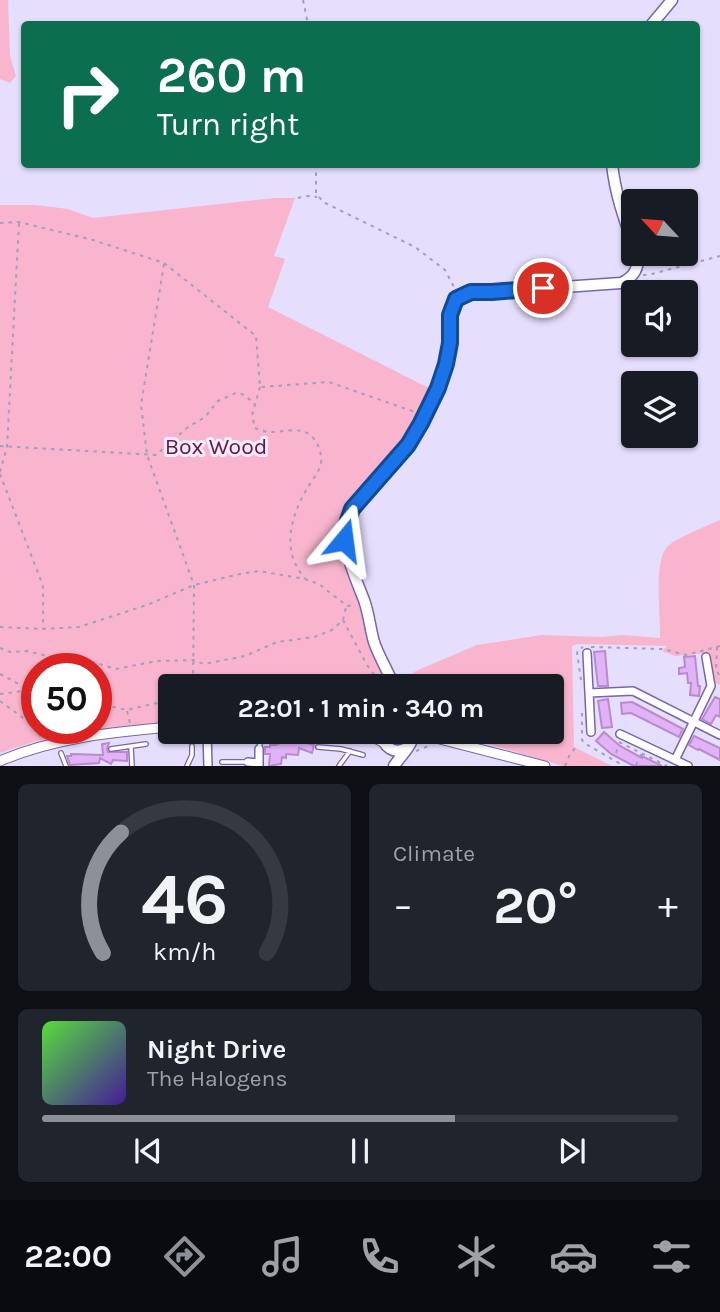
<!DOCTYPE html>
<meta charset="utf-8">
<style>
body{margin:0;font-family:Karla,sans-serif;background:#20242c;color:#f1f3f6;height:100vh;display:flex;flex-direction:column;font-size:26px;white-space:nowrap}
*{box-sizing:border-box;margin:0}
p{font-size:23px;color:#9ea1a6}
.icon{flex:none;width:38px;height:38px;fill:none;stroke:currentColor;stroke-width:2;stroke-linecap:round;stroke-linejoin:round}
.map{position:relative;height:766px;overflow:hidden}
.side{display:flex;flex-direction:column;gap:18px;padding:18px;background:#0d0f14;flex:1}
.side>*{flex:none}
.hud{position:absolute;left:21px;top:21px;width:679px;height:147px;border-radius:7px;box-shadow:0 2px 5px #0004;background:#0b6e4f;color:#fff;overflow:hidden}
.needle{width:46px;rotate:296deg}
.buttons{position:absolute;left:621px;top:189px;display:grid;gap:14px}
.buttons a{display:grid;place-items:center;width:77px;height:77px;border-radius:7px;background:#171b24;box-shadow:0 2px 5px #0004;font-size:35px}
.speed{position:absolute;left:21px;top:653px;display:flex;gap:14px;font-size:35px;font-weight:700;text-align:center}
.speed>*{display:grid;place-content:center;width:91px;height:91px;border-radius:50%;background:#171b24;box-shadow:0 2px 5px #0004;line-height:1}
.speed .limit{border:10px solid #d22;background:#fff;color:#111}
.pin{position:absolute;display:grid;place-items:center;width:60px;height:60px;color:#fff;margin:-30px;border:4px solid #fff;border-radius:50%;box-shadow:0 2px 7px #0007}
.me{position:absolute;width:77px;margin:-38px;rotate:16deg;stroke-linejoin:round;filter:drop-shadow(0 0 5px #0008)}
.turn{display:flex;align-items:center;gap:24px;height:147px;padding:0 21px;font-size:32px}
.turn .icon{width:91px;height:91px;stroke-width:2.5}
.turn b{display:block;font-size:49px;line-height:60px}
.big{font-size:52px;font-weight:700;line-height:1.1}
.side .tile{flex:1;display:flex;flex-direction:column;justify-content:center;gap:10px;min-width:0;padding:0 24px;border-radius:10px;background:#20242c}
.side .dial{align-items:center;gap:0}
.dial svg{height:182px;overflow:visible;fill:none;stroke:#363941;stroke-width:7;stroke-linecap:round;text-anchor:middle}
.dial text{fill:#f1f3f6;stroke:none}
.song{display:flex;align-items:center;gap:21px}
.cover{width:84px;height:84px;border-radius:10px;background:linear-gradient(135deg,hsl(110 70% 55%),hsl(260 70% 35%))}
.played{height:7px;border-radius:4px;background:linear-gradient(90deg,#8c9099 65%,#363941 65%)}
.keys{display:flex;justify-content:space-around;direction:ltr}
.heat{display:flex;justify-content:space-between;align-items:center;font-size:38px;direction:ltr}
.side .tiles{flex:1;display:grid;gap:18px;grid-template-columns:1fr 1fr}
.tile:last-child{grid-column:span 2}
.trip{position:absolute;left:158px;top:674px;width:406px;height:70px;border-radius:7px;background:#171b24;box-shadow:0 2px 5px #0004;font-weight:700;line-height:70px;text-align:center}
.menu{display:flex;height:112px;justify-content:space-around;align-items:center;background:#090b0e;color:#9ea1a6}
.menu .icon{width:49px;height:49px}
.menu .current{color:#8c9099}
.menu b{font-size:32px;color:#f1f3f6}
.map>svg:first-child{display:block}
</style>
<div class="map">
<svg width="720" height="766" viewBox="0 0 720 766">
<rect width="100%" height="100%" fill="#e5defd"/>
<!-- green -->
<path fill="#f8b5cd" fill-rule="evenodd" d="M0 0H8L10 56 16 76 10 83 0 79Z
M274 198H295L274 256 285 259 268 307 433 390 408 438 343 519 363 602 387 686H170V723C111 728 55 732 0 753V205H35L68 209 93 218ZM37 668H96V728H37Z
M720 520V685L714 682 709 653 675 656 662 651 667 646 577 644 572 646 574 747 612 766H563L448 732H551V686H403L398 681 418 670 477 645 542 635 600 637 623 635 660 638C661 616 653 563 667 547 674 539 709 525 720 520Z"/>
<!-- building -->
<path fill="#e2b2f6" stroke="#b98acd" stroke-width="2" d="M605 651 608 686H598L594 652Z
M695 656 698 686H700L699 696 690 695 691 683H688L687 673 679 674V668L685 667 684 657Z
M715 697 720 699V717L716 715 711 724 702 719Z
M608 699 612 727 602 728 598 701Z
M632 702 683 729 679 737 631 713 622 714 621 703Z
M604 732 620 746 642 758V756L662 766H634L611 754 596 741Z
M694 736 720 748V760L699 749 698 750 689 745Z
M304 742 314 745 312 753 299 748 298 755 286 754V758L282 757 281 764 269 766 270 754H265V747H270V745H276L280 743H303Z
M109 743 107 749 108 752H127V761L113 760 111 764 100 758 99 763 70 765 67 756H71V754L103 755 102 744Z"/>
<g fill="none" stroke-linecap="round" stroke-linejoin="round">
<defs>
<path id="service" d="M131 747 132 766
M318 747 341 749 363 755
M259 748 261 740 276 741
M111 749 146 744
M61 753 66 766
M222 762H248
M187 766 192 755V746
M339 766 350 751"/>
<path id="minor" d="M587 653 591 732
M589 693 633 691 720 735
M207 732 208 766
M620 734 688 766
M675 760 711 686 706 657
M248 762 259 763
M259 766V749"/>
<path id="tertiary" d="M359 732 367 733 384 743
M420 732 432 737 545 766
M0 761C54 738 112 732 170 727"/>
<path id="secondary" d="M652 24 672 0
M612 164C615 193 624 219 634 246
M394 686C388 671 379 657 374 642 370 628 369 614 364 600 357 582 342 548 345 529 350 499 392 469 409 444 420 428 428 409 436 392 443 376 450 358 450 341 452 302 446 291 492 292L621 283C633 278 641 267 636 254
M382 732C382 747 394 755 407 748
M394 766C401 755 414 745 413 732"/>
</defs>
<!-- service casing -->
<use href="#service" stroke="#7965ab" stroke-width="6"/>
<!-- minor casing -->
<use href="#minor" stroke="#7965ab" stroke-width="10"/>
<!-- tertiary casing -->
<use href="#tertiary" stroke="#7965ab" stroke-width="11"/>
<!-- secondary casing -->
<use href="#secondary" stroke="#7965ab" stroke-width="13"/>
<!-- path -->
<path stroke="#a59dbc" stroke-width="2" stroke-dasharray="3.5 5" stroke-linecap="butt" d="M303 0 308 24
M316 164V193L323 202 415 247 445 270 455 289
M298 198 306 196 317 197
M0 223 19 222 93 240 164 263 256 336 260 387 329 382 415 412
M164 264 141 405 147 455 194 585 193 686
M643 275H648L720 256
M260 387 252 415 255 428C260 430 266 432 271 432 283 432 298 427 309 434 318 441 322 452 321 463 320 471 312 480 308 487 291 515 280 551 305 578
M0 446 156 455 188 427 205 417 218 401 236 393 245 395 255 405
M0 472 7 447 19 223
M0 474 43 586V628
M343 620 367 665 375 676 356 686
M0 627 43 629 79 627 147 605 194 585 240 574 259 571 305 579 319 584 347 606 355 605
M591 647 663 649 686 655 720 646
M717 647 716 670 720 676
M0 648 10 652 27 651 52 657H76L116 669 157 661 193 660 204 664 245 656 277 642 314 637 332 630 343 620 346 607
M0 674 30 690 34 726
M581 680 577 653 578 650 583 647
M233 686H262
M0 694 30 690 37 691
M0 701 34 726 43 740
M96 703 127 710 170 700
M127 711 130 723
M582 713V740L584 743 624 766
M176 733H192L201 737
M214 736 216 737 222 733 245 732 353 736
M619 742 667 766
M416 751 431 745
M616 753 619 745
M636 765 642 753
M565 766 570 754 578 745"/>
<!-- service -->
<use href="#service" stroke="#fff" stroke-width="3.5"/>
<!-- minor -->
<use href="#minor" stroke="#fff" stroke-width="7"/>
<!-- tertiary -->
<use href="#tertiary" stroke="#fff" stroke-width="9"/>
<!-- secondary -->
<use href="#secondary" stroke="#fff" stroke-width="10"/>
</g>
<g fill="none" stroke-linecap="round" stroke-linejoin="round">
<defs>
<path id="route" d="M344 540 345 529 352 509 408 445 421 423 438 388 446 364 450 343V315L456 299 471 292H492L543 288"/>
</defs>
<!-- route casing -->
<use href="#route" stroke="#114b97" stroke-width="18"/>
<!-- route -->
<use href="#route" stroke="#1a73e8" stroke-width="12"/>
</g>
<g text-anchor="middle" stroke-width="6" stroke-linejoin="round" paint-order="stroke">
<!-- park labels -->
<g font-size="23" fill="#6f1441" stroke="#f1edfd">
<text x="216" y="454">Box Wood</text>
</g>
</g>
</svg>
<div class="buttons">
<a><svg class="needle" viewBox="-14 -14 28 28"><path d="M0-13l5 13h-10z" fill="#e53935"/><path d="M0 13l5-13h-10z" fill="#9ea1a6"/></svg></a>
<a><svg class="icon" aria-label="sound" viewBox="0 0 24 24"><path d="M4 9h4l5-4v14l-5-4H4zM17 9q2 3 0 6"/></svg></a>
<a><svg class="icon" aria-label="layers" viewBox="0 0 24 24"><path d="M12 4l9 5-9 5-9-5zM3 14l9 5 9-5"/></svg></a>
</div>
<div class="speed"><div class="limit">50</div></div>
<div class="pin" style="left:543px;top:288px;background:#d93025"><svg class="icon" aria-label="arrive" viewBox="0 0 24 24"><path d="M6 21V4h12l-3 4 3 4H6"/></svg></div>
<svg class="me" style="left:344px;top:540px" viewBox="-20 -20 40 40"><path d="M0-17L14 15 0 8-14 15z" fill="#1a73e8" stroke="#fff" stroke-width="4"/></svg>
<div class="trip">22:01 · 1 min · 340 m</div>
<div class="hud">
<div class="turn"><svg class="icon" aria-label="right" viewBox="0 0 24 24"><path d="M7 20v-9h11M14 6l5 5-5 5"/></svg><div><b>260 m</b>Turn right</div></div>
</div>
</div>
<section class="side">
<div class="tiles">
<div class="tile dial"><svg viewBox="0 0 100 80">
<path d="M14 69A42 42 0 1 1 86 69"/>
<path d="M14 69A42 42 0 0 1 22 16" stroke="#8c9099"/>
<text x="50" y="56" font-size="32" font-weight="700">46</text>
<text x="50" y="72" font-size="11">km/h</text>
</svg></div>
<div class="tile"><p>Climate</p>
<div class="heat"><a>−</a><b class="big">20°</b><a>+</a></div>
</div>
<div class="tile">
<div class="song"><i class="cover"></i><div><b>Night Drive</b><p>The Halogens</p></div></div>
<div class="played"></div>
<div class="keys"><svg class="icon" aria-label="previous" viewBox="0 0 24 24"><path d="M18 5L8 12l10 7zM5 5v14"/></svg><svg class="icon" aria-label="pause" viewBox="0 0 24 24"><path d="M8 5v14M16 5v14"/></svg><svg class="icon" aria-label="next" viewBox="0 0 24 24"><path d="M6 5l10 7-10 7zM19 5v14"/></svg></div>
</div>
</div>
</section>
<nav class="menu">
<b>22:00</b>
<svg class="icon current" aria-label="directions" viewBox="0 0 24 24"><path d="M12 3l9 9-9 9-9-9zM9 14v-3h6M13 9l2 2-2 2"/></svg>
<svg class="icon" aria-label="music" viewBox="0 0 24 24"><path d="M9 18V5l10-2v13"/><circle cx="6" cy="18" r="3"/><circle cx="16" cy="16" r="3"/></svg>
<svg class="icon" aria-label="phone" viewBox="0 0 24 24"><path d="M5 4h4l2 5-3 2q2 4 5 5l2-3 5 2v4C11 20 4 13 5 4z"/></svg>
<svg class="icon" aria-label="climate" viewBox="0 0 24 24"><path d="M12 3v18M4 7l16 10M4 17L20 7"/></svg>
<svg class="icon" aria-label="car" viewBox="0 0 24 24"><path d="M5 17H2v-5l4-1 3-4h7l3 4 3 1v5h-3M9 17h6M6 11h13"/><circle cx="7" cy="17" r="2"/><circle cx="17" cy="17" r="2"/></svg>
<svg class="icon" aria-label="filters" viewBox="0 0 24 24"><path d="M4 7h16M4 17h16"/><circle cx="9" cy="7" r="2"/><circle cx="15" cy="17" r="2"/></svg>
</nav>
